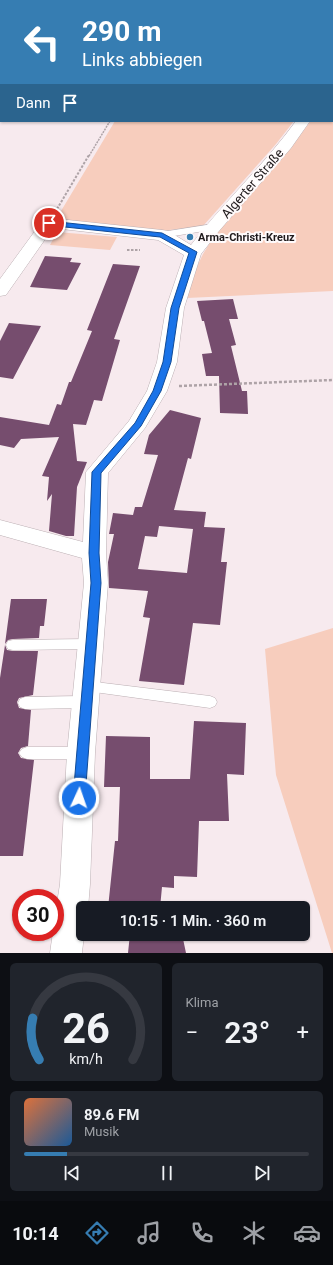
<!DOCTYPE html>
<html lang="de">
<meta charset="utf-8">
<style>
body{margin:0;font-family:Roboto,sans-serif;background:#20242c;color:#f1f3f6;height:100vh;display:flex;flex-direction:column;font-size:15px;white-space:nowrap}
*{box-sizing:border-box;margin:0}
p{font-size:13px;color:#9ea1a6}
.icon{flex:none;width:22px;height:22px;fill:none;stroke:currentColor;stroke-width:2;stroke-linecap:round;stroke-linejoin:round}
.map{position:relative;height:953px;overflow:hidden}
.side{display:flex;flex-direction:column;gap:10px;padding:10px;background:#0d0f14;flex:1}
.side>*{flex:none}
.guide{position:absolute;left:0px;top:0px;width:333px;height:122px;box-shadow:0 1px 3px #0004;background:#367db2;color:#fff;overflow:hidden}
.speed{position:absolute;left:12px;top:889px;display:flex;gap:8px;font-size:20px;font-weight:700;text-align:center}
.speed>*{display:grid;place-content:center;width:52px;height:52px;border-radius:50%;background:#171b24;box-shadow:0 1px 3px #0004;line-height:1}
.speed .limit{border:6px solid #d22;background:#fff;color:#111}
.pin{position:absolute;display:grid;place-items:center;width:34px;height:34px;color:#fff;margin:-17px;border:2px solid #fff;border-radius:50%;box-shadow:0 1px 4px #0007}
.me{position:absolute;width:44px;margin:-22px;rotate:3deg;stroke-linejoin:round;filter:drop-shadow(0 0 3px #0008)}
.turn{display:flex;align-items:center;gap:14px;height:84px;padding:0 16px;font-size:18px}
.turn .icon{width:52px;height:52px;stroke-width:2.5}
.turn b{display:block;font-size:28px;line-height:34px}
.then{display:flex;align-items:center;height:38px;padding:0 16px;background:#0003;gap:8px;font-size:15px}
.big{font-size:30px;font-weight:600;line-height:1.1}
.side .card{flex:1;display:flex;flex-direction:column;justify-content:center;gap:6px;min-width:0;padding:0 14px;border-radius:6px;background:#20242c}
.side .dial{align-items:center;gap:0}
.dial svg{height:104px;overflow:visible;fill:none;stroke:#363941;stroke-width:7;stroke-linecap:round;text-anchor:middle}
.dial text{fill:#f1f3f6;stroke:none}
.song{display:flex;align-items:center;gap:12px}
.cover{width:48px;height:48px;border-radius:6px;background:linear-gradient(135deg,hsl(20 70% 55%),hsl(210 70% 35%))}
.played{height:4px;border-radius:2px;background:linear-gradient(90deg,#367db2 15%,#363941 15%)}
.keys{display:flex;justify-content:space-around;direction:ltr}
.heat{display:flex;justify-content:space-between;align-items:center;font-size:22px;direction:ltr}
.side .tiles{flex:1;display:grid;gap:10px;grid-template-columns:1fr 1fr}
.card:last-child{grid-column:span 2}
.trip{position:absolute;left:76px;top:901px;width:234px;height:40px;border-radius:6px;background:#171b24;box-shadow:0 1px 3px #0004;font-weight:600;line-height:40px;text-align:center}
.menu{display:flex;height:64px;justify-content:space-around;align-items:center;background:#090b0e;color:#9ea1a6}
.menu .icon{width:28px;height:28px}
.menu .on{color:#367db2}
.menu b{font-size:18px;color:#f1f3f6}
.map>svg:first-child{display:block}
</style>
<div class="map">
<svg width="333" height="953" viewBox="0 0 333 953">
<rect width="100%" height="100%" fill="#f7eaee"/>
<!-- green -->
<path fill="#f7cdbd" d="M333 87V291L187 298 193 275 203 254 214 236 277 164 311 121H332Z
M115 121H294L276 144 203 226 161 231 66 223 58 216Z
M57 232 117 237 110 250 50 245Z
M333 628V953H332L276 775 265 649Z"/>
<!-- building -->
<path fill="#764d6e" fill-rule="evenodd" d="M45 256 72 258 70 262 81 263 67 290 30 287Z
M113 264 140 266 114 339 120 340 102 401 94 400 86 425 73 424 77 461 87 462 77 487 74 536H66L49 531 52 494 47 501 49 477 42 476 59 437 21 439 14 448 0 445V417L49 425 57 404 61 405 69 382H71L92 331 87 330Z
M233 299 238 319H229L236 345 231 346 242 391H247L248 414 220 413 219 376H206L202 354 212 353 204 321H202L197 301Z
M9 323 41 326 13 379 0 377V341Z
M170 410 201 418 191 459 188 458 174 510 206 512 204 527 225 528 221 562H227L220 625 193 623 184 685 139 681 150 618 143 617 148 591 109 588 108 562 114 534H109L113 513 133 515 135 507H142L158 455 144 454 149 435ZM159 526 193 529 187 573 138 569 145 536 157 537Z
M11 599H47L44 626H40L39 638 13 639 8 640 5 644Z
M5 645 7 650 13 651H38L33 695 19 698 17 702 19 708 31 710 28 746 21 748 18 753 21 758 34 760 23 856H0V678Z
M194 721 246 723 244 775 227 774 229 821H199L197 877 174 876V888L162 887 160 908H108L115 841H118L120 787H104L106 736 150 737V779H190Z
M130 934H182L186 953H128Z"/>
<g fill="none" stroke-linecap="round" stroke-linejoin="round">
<defs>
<path id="service" d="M213 224 218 227 216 229 162 238 157 235 162 232Z
M90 639 95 640 97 644 95 648 90 649 13 650 8 649 6 645 8 641 13 640Z
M87 681 210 696 215 698 217 702 215 706 210 708 87 691 82 690 80 686 82 682Z
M85 696 90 698 92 702 90 706 85 708 25 709 20 707 18 703 20 699 25 697Z
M27 747H81L86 749 89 753 86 757 81 759H27L22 757 19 753 22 749Z"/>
<path id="minor" d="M332 72H333L332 81Z
M296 121H310L291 148 219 231 201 254 184 308 177 362 167 391 145 428 108 473 106 553 108 583 95 753 90 884 88 908H83V934H84L82 953H50L53 932H55V916L60 884 67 753 84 583 82 558 0 535V520L83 542 86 472 129 421 147 391 157 362 166 308 184 255 158 240 53 228 6 295 0 296V279L43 220 49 218 162 230 168 231 191 245C224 202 264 165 296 121Z"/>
</defs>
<!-- service casing -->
<use href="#service" stroke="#bcb0b4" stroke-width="1"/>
<!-- minor casing -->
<use href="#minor" stroke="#bcb0b4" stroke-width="1"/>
<!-- path-far2 -->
<path stroke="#aea3a7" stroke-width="1.5" stroke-dasharray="2 1" stroke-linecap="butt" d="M89 156 110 121"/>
<!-- path-far1 -->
<path stroke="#aea3a7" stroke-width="2" stroke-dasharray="2.5 1.5" stroke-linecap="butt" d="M57 209 89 155
M127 250H140"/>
<!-- path -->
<path stroke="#aea3a7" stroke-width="2.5" stroke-dasharray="3 2" stroke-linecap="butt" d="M179 386 333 380"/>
<!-- service -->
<use href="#service" fill="#fff" fill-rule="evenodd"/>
<!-- minor -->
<use href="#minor" fill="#fff" fill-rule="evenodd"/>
</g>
<!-- route -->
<path fill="#1a73e8" stroke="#114b97" d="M49 221 162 233 197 252 179 308 171 362 161 391 141 426 101 473 99 553 101 583 85 798 83 802 79 803 75 802 73 798 91 583 89 553 92 472 135 423 153 391 163 362 171 308 189 253 160 237 46 225V222Z"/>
<!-- markers -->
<circle fill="#367db2" stroke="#fffafb" stroke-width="1.5" cx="190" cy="237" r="4"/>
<g text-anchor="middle" stroke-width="4" stroke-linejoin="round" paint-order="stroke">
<!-- far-poi labels -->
<g font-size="11" font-weight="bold" fill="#1f1a1c" stroke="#fffafb" text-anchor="start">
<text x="198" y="241">Arma-Christi-Kreuz</text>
</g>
<!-- street labels -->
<g font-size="13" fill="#1f1a1c" stroke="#fffafb">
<text transform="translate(252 183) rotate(-49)" y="5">Algerter Straße</text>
</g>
</g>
</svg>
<div class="speed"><div class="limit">30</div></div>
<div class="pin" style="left:49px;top:223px;background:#d93025"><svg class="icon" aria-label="arrive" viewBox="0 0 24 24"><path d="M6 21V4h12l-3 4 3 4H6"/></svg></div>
<svg class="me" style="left:79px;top:798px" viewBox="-20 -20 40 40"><circle r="17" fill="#1a73e8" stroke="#fff" stroke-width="3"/><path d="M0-11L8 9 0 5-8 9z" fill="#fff"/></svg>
<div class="trip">10:15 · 1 Min. · 360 m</div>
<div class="guide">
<div class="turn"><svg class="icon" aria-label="left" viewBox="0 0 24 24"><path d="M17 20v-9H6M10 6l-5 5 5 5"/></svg><div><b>290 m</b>Links abbiegen</div></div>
<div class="then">Dann<svg class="icon" aria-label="arrive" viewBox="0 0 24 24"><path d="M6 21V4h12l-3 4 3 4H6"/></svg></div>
</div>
</div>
<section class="side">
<div class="tiles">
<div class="card dial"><svg viewBox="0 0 100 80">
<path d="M14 69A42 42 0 1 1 86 69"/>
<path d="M14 69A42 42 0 0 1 9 37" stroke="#367db2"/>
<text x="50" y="56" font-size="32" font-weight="700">26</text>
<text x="50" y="72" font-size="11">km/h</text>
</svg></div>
<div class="card"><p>Klima</p>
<div class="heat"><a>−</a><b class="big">23°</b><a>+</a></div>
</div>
<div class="card">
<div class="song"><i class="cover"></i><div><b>89.6 FM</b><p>Musik</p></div></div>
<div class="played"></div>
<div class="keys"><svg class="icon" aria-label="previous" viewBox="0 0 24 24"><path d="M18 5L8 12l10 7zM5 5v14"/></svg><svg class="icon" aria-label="pause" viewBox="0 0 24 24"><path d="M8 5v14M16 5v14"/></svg><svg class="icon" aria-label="next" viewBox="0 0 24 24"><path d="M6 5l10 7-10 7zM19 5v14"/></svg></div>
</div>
</div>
</section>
<nav class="menu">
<b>10:14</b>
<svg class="icon on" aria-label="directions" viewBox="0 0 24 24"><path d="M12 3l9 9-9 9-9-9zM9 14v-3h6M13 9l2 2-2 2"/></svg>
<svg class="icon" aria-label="music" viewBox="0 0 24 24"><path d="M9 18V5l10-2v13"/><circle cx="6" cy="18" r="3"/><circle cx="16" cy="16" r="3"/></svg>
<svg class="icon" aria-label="phone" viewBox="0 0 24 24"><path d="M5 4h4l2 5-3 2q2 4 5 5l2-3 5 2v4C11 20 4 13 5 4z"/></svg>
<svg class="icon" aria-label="climate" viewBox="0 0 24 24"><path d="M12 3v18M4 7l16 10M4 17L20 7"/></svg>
<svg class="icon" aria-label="car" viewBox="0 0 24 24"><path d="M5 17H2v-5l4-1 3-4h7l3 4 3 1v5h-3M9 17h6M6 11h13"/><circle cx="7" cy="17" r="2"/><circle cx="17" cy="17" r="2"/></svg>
</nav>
